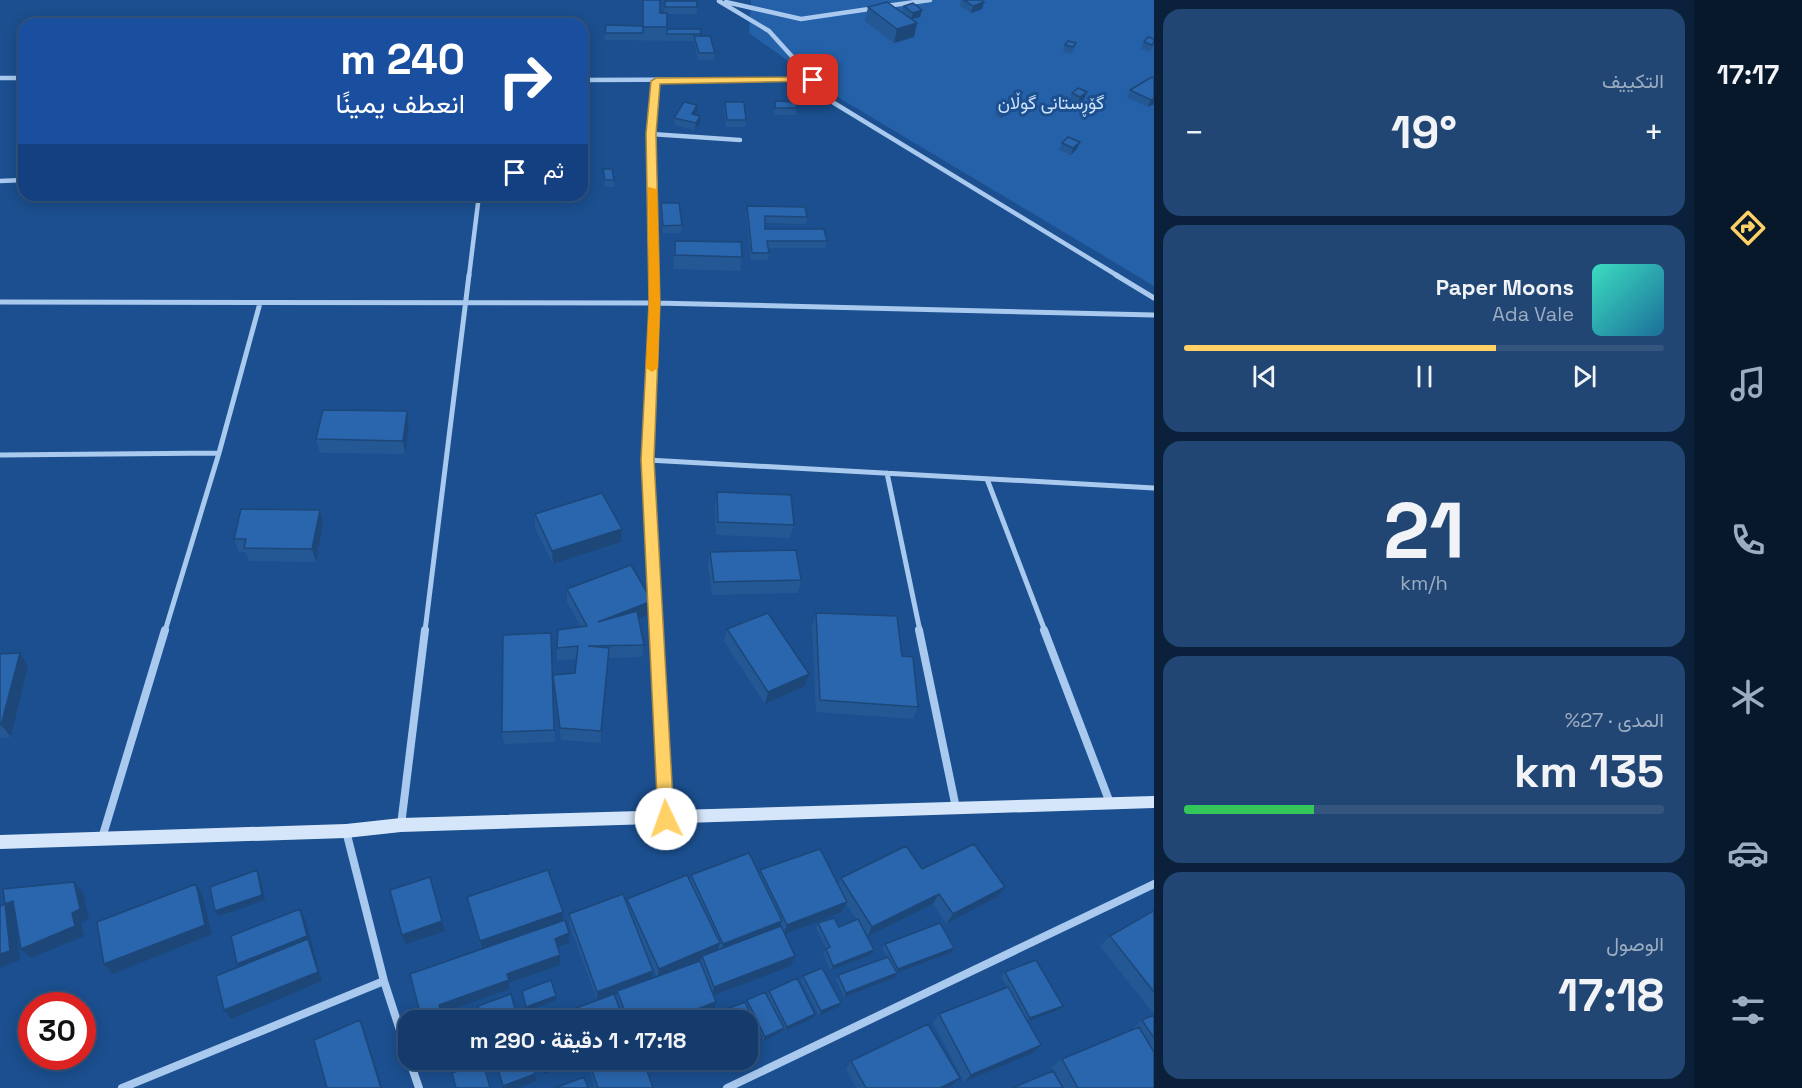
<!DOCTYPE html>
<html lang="ar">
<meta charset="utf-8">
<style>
body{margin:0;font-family:"Space Grotesk",Vazirmatn,sans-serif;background:#214673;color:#f1f3f6;direction:rtl;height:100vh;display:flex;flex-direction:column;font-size:22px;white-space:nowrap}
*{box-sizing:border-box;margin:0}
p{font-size:20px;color:#9dadc1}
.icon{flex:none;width:33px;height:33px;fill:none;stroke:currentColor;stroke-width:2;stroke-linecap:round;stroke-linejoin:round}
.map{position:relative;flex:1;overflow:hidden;direction:ltr}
.details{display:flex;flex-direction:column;gap:9px;padding:9px;background:#0b203b;width:540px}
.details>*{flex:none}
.banner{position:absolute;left:18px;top:18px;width:570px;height:183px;border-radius:18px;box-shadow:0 3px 15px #0003,0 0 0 2px #33557e;direction:rtl;background:#1a4fa0;color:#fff;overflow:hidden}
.speed{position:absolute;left:18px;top:992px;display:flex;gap:12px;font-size:30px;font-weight:700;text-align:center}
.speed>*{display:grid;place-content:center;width:78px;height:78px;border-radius:50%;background:#143b6b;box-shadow:0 3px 15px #0003,0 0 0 2px #33557e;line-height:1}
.speed .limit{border:9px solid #d22;background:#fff;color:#111}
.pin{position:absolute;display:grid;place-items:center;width:51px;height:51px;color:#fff;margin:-26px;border-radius:12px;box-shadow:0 3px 9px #0006}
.me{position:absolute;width:66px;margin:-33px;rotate:357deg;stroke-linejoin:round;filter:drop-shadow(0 0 4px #0008)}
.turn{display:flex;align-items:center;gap:21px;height:126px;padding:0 24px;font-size:27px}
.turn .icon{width:78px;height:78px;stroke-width:2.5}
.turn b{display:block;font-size:42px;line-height:51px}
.then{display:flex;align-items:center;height:57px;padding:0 24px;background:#0003;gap:12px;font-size:22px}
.big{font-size:45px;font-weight:700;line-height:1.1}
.details .widget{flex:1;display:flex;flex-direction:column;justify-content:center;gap:9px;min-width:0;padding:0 21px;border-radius:18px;background:#214673}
.details .dial{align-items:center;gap:0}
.dial b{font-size:78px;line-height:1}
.song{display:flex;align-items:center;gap:18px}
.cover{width:72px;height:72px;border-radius:9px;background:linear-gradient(135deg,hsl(170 70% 55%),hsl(200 70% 35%))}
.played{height:6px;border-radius:3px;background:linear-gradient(90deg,#ffd166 65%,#33557e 65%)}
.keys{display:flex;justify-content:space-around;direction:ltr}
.heat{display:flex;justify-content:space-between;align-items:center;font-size:33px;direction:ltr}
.charge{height:9px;border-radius:4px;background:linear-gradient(90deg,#34c759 27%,#33557e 0)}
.trip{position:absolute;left:398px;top:1010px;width:360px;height:60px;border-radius:18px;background:#143b6b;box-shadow:0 3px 15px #0003,0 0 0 2px #33557e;font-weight:700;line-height:60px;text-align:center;direction:rtl}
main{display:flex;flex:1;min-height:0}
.menu{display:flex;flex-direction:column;width:108px;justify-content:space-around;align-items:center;background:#08182b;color:#9dadc1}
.menu .icon{width:42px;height:42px}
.menu .active{color:#ffd166}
.menu b{font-size:27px;color:#f1f3f6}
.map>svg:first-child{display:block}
</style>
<main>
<nav class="menu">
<b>17:17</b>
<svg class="icon active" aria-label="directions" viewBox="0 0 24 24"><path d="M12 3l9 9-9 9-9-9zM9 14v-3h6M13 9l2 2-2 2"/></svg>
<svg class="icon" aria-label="music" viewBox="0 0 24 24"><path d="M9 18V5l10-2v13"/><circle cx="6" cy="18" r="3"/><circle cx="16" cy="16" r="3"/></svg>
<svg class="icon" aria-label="phone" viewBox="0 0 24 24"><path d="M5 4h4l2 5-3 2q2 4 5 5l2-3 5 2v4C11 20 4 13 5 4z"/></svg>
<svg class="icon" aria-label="climate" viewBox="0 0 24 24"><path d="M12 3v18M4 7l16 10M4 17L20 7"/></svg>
<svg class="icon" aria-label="car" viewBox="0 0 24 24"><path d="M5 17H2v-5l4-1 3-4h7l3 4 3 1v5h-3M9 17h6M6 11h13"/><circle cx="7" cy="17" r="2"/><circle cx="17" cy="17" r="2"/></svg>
<svg class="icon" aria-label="filters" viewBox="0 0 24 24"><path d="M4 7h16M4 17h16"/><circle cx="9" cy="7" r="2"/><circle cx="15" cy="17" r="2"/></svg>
</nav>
<section class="details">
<div class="widget"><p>التكييف</p>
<div class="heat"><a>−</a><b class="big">19°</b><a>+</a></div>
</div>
<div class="widget">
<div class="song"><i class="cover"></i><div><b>Paper Moons</b><p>Ada Vale</p></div></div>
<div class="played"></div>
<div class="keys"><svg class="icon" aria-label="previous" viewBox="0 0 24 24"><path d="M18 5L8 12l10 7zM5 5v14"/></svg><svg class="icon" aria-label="pause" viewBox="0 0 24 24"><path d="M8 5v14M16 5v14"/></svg><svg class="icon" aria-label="next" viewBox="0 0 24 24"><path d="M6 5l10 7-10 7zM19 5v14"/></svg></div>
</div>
<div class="widget dial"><b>21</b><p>km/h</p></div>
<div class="widget"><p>المدى · 27%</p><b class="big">135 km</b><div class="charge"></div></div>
<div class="widget"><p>الوصول</p><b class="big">17:18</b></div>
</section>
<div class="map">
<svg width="1154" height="1088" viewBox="0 0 1154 1088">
<rect width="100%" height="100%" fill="#1b4f8f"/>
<!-- green -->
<path fill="#2461a8" d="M751 0H1154V286L841 99 749 33Z"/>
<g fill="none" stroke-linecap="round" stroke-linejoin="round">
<!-- street-far2 -->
<path stroke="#a9c9ee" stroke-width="4.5" d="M719 1 769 31 834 103 1118 276
M726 2 801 19 876 8
M886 6 930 0
M0 78H24
M582 80 813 79
M651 134 740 140
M0 181 24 180
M469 276 479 195
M654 276 651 134 656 81"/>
<!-- street-far1 -->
<path stroke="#a9c9ee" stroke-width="5" d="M654 275 648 460 657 631
M1116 275 1154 298
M0 302 655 303 1154 315
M0 455 219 453
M648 460 1154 488
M887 473 920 631
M987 479 1045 631
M165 631 219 453 260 303
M425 631 469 275"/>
<!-- street -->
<path stroke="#a9c9ee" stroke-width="8" d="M657 630 666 818
M919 630 956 808
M1044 630 1110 803
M401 825 425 630
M346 831 384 981 408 1055
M102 838 165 630
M409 1059 419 1088
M122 1088 384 981
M727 1088 1154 884"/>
<!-- secondary -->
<path fill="#d6e6fa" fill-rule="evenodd" d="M1154 796V808L401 832 346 838 0 849V835L346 824 401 818Z"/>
</g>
<!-- wall -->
<path fill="#245895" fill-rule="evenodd" d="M643 0H660V13H664L665 1H697V14H667V29H700V36L715 53 714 60H698L694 41 605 40 606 25 643 26Z
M961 0H981L984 2 982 9 971 13 960 6Z
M904 6 920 17 911 19 914 37 894 43 865 21 868 7 902 12Z
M1148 37 1153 47 1149 52 1141 49 1144 42Z
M1076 43 1074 50 1071 54 1063 52 1065 45Z
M1154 78V104L1148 107 1127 97 1130 90Z
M1087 92 1084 99 1078 104 1070 100 1072 93Z
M775 101 797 108 796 115H774Z
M725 102 746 120 745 127H726L724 109Z
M1010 106 1008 113 1001 118 995 116 998 109Z
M697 112 695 115 700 116V123L695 130 674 125V118Z
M1062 143 1077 149 1071 155 1059 150Z
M603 169 614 180V187H605Z
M661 203 682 225 681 233H663L660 210Z
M747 206 807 217 806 224 765 223V229L827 241 825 248H768L769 253 768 260H751L746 213Z
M675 241 742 257 740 271 674 269V255Z
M407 411 409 425 405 454 320 453 316 439Z
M717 492 794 525 790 538 716 535 715 506Z
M320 510 323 523 316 562 249 561 245 552H239L234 539Z
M535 514 622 529 621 542 553 564 535 528Z
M710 552 801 580 798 593 712 595 708 565Z
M567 589 651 614 639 618 644 645 642 657 608 658 601 743 561 740 554 688 553 675 575 673 577 659 557 661V648L581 627 567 602Z
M816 613 902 656 918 707 913 719 816 712 812 626Z
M727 629 809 674 805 686 765 704 724 641Z
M551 633 555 742 504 744 502 732Z
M0 654 28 666 11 737 0 738Z
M922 869 1005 887 997 897 946 924 933 904 867 937 874 950 871 955 831 970 823 954 826 949 816 928 818 923 839 927 857 920 846 904 842 912 785 934 795 956 791 966 713 995 716 1002 714 1010 688 1020H624L617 1000V993L597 1000 569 923V914L627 905V899L690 882 691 875 759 874 760 870 838 885 841 878ZM646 952 657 977 652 978 653 971Z
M467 897 563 921 569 933V943L557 947 560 965 509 983 510 989 422 1020 481 949 469 907Z
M1154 911V1011L1152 1012 1100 946 1110 936Z
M885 944 954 948 950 953 897 973 894 978 844 997 836 980 838 975 887 957 882 949Z
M1005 972 1058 1010 1028 1021 1041 1045 1033 1053 964 1082 933 1023 939 1014 1007 987 1001 976Z
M803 976 838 1007 819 1016 801 981Z
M769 991 813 1018 785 1031 784 1028 782 1032 763 1041 762 1039 760 1042 747 1048V1020H722L720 1016 722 1011 746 1004 747 1000 767 995Z
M1154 1015V1088H1064L1052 1067 1062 1059 1133 1030 1132 1029 1142 1020Z
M851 1061 960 1078 952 1086 948 1088H856L846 1069Z
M591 1068 653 1088H595L591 1075Z"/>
<!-- shaded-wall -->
<path fill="#1d4779" d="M984 2 982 9 971 13 973 6Z
M922 10 920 17 911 19 913 13Z
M917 23 914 37 894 43 897 29Z
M1087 92 1084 99 1078 104 1080 97Z
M1154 98V104L1148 107 1151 100Z
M697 105V112L692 121V114Z
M1010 106 1008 113 1001 118 1004 111Z
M700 116V123L695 130 696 123Z
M1080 142 1077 149 1071 155 1073 148Z
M407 411 409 425 405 454 403 441Z
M320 510 323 523 316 562 312 549Z
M622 529 621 542 553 564 552 551Z
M652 601 651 614 597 634 598 622Z
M609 648 608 661 601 743V731Z
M20 653 28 666 11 737 1 725Z
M809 674 805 686 765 704 768 692Z
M257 870 260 876 265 900 219 916 215 911Z
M74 882 83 892 89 919 81 923 84 936 31 958 21 949 72 913Z
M196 884 202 894 212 934 113 974 104 964Z
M1005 887 997 897 946 924 953 914Z
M939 894 933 904 867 937 872 927Z
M13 901 23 911 15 914 20 960 0 968V954L5 904Z
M847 902 842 912 783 935 787 925Z
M300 909 305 919 322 981 231 1019 224 1010 244 973 237 964Z
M563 912V922L482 950 480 941Z
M442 921 445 931 406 944 402 935Z
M782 921 778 930 721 954 723 944Z
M569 933V943L555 948V939Z
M720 943 717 953 702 956 701 960 657 979 659 969Z
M954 948 950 953 897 973 894 978 844 997 846 993 895 974 898 969Z
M874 950 871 955 831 970 833 966Z
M560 955V965L509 983 510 989 442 1013 439 1005 507 974Z
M795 956 791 966 712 996 714 987Z
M653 971 652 980 617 991V993L597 1000V992Z
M556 996V1000L527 1011 526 1007Z
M716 1002 714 1010 688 1020H668Z
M841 1003 838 1007 819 1016 821 1011Z
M1063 1006 1058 1010 1026 1022 1030 1018Z
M815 1014 813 1018 785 1031 787 1027Z
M360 1020 364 1029 382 1088H381Z
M784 1028 782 1032 763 1041 765 1037Z
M762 1038 760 1042 747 1048V1045Z
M1041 1045 1033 1053 964 1082 971 1075Z
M573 1059H575V1062L544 1074V1070Z
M535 1074 536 1081 519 1088H503V1086Z
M960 1078 952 1086 948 1088H940Z"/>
<!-- building -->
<path fill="#2a66ad" stroke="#1d4779" stroke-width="1.5" d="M643 0H660V13H667V27H643Z
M964 0H981L984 2 973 6Z
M665 1H697V7H665Z
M887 2 917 23 897 29 868 7Z
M913 3 922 10 913 13 904 6Z
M606 25 643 26V33H605Z
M667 29H700L701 34H667Z
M694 36H710L715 53H699Z
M1148 37 1154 39V42L1152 45 1144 42Z
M1068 41 1076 43 1073 47 1065 45Z
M1152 77 1154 78V98L1151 100 1130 90Z
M1078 88 1087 92 1080 97 1072 93Z
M775 101 797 102V108H775Z
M684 102 697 105 692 114 700 116 696 123 674 118Z
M725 102H744L746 120H727Z
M1004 104 1010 106 1004 111 998 109Z
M1068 137 1080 142 1073 148 1062 143Z
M603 169H612L614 180H605Z
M661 203H679L682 225 663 226Z
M747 206 805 207 807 217 765 216V229H824L827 241H767L769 253H752Z
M675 241 741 242 742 257 675 255Z
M323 410 407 411 403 441 316 439Z
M717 492 791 495 794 525 718 522Z
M602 493 622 529 552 551 535 514Z
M241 509 320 510 312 549 244 548 246 539H234Z
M796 550 801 580 714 582 710 552Z
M631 565 652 601 598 622 637 611 644 645 588 646 609 648 601 731 560 728 553 675 575 673 578 646 557 648 558 630 587 626 567 589Z
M768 613 809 674 768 692 727 629Z
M816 613 897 616 902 656 913 657 918 707 820 700Z
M551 633 554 730 502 732 503 635Z
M20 653 1 725H0V654Z
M974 844 1005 887 953 914 939 894 872 927 841 878 906 846 922 869Z
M820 849 847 902 787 925 760 870Z
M749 853 782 921 723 944 691 875Z
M257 870 262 895 215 911 210 887Z
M548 870 563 912 480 941 467 897Z
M687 875 720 943 659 969 627 899Z
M430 877 442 921 402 935 390 890Z
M74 882 80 909 72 913 75 926 21 949 13 901 5 904 3 889Z
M196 884 205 925 104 964 97 922Z
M623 894 653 971 597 992 569 914Z
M5 904 10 951 0 954V906Z
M300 909 307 936 237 964 231 936Z
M1153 911 1154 913V992L1110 936Z
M834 918 839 927 858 919 874 950 833 966 826 949 830 947 818 923Z
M565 920 569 933 555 939 560 955 507 974 509 980 439 1005 443 1020H422L410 974Z
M940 923 954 948 898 969 885 944Z
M781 926 795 956 714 987 702 956Z
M308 939 318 972 224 1010 216 976Z
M888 957 897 973 846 993 838 975Z
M1036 960 1063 1006 1030 1018 1005 972Z
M700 961 716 1002 668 1020H628L617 991Z
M822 968 841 1003 821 1011 803 976Z
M797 978 815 1014 787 1027 769 991Z
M551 980 556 996 526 1007 522 991Z
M1008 987 1041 1045 971 1075 939 1014Z
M765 992 784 1028 765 1037 747 1000Z
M511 994 518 1020H483L478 1006Z
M614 994 624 1020H571L568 1011Z
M745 1002 762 1038 747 1045V1020H726L722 1011Z
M1154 1015V1038L1142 1020Z
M360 1020 381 1088H327L314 1040Z
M928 1024 960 1078 940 1088H866L851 1061Z
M1139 1027 1154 1052V1088H1078L1062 1059Z
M495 1059H530L535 1074 503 1086Z
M540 1059H573L544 1070Z
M614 1059H643L653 1088H598L591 1068Z
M483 1062 490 1088H456L452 1073Z
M1053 1071 1063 1088H1012Z
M584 1077 588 1088H555Z"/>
<!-- route -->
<path fill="#ffd166" stroke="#a68842" stroke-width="1.5" d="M813 77 816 78V81L660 84 656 134 660 303 654 460 674 819 672 824 666 826 660 824 658 819 641 460 649 303 646 134 651 81 656 78Z"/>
<!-- slow -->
<path fill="#f59e0b" d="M648 187 657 189 660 303 658 368 652 372 646 368 649 303Z"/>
<g text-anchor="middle" stroke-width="6" stroke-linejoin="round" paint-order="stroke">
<!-- far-park labels -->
<g font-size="18" fill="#cfe3fa" stroke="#1b4f8f">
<text x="1051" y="109">گۆڕستانی گوڵان</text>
</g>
</g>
</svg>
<div class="speed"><div class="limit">30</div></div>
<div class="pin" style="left:813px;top:80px;background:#d93025"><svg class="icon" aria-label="arrive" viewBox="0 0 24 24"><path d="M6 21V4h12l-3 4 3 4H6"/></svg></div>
<svg class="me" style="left:666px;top:819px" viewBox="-20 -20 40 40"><circle r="19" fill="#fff"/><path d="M0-13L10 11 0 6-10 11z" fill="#ffd166"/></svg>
<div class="trip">17:18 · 1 دقيقة · 290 m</div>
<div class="banner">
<div class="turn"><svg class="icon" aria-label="right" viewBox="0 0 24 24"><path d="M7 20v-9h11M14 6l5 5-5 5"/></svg><div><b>240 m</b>انعطف يمينًا</div></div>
<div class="then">ثم<svg class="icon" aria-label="arrive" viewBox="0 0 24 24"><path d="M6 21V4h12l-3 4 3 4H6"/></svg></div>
</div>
</div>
</main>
